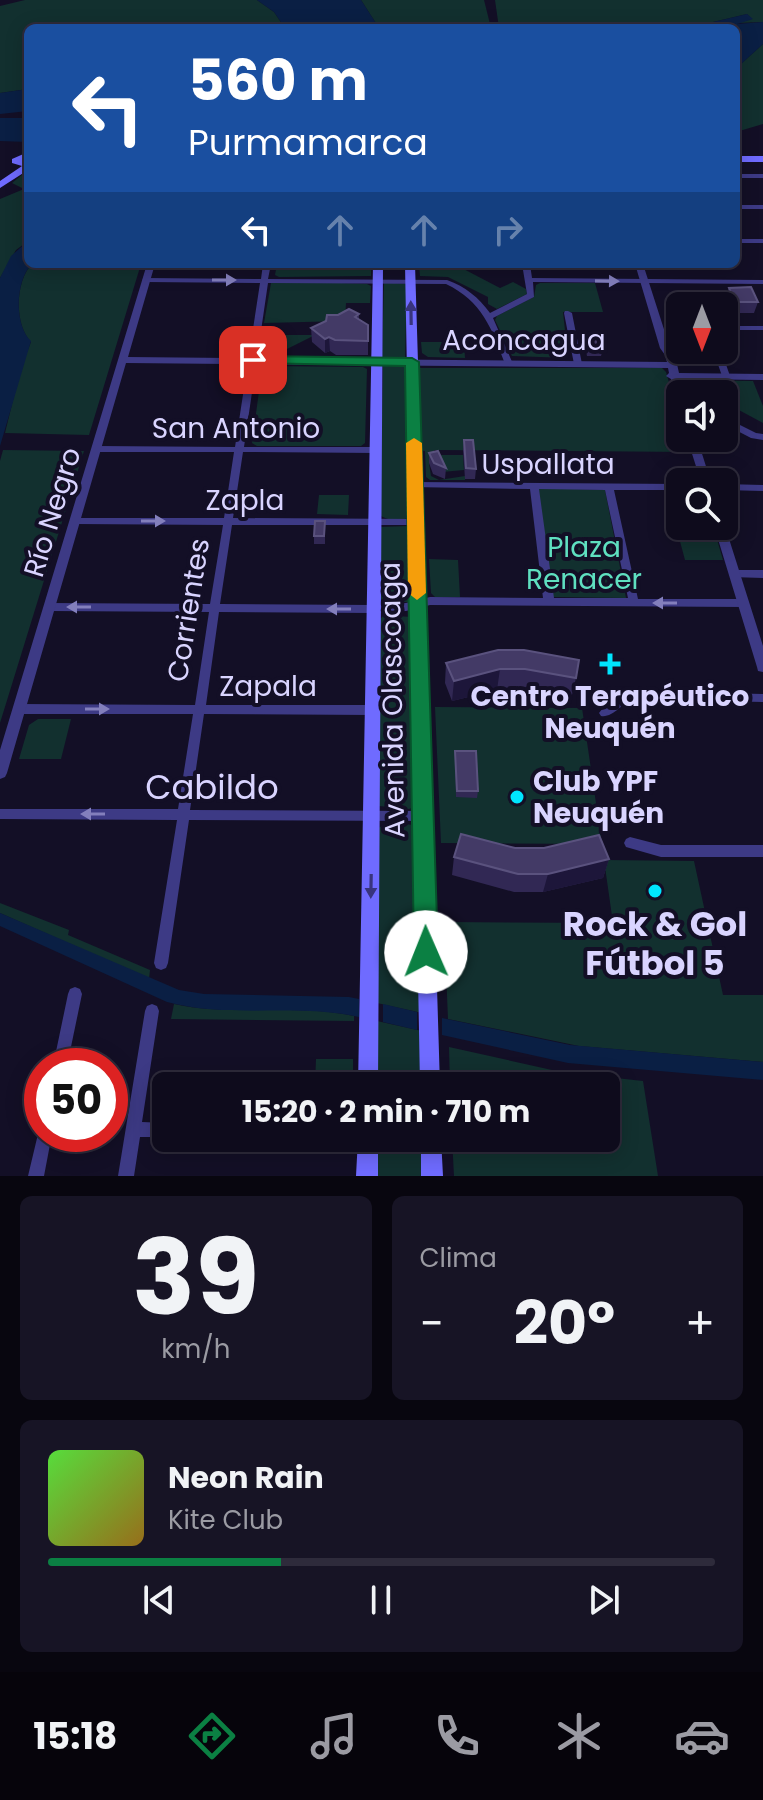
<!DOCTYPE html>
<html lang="es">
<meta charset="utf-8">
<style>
body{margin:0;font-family:Poppins,sans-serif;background:#171425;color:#f1f3f6;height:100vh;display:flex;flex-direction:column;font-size:30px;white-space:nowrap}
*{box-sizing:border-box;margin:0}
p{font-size:26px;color:#9b9ba3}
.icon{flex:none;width:44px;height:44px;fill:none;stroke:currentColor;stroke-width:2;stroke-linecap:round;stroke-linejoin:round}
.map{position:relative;height:1176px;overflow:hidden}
.drawer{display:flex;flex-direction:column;gap:20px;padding:20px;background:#08060f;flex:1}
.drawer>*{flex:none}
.top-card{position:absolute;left:24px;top:24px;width:716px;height:244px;border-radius:12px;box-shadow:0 4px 20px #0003,0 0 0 2px #2e2b3b;background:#1a4fa0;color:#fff;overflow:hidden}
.needle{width:52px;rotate:180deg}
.buttons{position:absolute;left:666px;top:292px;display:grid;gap:16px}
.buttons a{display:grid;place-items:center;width:72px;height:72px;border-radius:12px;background:#0e0b1c;box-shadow:0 4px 20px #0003,0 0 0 2px #2e2b3b;font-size:40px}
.speed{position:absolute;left:24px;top:1048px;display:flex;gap:16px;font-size:40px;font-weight:700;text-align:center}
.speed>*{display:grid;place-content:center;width:104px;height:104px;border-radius:50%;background:#0e0b1c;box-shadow:0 4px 20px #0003,0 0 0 2px #2e2b3b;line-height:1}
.speed .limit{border:12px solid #d22;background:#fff;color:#111}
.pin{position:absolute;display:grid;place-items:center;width:68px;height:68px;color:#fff;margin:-34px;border-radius:16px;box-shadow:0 4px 12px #0006}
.me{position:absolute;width:88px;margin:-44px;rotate:359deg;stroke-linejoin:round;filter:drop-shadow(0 0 6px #0008)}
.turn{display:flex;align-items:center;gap:28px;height:168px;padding:0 32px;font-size:36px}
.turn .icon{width:104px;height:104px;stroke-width:2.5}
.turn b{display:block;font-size:56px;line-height:68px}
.lanes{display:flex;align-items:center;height:76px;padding:0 32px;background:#0003;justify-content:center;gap:40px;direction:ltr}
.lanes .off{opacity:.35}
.big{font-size:60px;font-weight:700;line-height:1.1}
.drawer .card{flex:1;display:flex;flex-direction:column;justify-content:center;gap:12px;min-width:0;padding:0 28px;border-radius:12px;background:#171425}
.drawer .dial{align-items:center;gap:0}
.dial b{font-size:104px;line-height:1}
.song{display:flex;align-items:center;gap:24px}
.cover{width:96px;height:96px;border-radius:12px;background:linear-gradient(135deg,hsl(110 70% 55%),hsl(40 70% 35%))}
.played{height:8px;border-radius:4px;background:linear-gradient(90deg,#0b8043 35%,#2e2b3b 35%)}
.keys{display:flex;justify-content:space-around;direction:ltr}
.heat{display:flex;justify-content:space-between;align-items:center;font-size:44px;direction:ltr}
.drawer .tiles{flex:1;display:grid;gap:20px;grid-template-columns:1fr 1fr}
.card:last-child{grid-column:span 2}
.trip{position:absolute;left:152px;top:1072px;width:468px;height:80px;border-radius:12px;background:#0e0b1c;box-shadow:0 4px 20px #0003,0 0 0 2px #2e2b3b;font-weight:700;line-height:80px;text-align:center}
.dock{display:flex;height:128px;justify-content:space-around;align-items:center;background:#06040b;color:#9b9ba3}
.dock .icon{width:56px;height:56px}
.dock .current{color:#0b8043}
.dock b{font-size:36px;color:#f1f3f6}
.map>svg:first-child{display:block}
</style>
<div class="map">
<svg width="763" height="1176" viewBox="0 0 763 1176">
<rect width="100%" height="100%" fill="#130f26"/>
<!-- green -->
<path fill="#12302f" d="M25 0H257L274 12 285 28H28V89L0 93V6Z
M361 0H484L490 24 489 28H379Z
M495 0H763V22L737 23 752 19 747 14 688 28H499Z
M763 44V124L736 132V64L742 63Z
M28 170V241L16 250 0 278V199L24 189 12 183Z
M32 264H141L89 435 5 433 21 367 31 342C14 325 15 281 32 264Z
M277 264H371V276L279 277 275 275Z
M419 264H454L500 288 513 282 526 289 527 294 497 309 488 304V297L448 277 420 276Z
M316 282 367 284 371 286 370 303H346L345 321 264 323 271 283Z
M384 282 407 284 405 358 382 357Z
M540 283H595L603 312H563L568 358 512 356 495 320 497 316 534 297 536 285Z
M267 335H315L277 354 265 351Z
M421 342H464L465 358 428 357 422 353Z
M383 364 408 365 411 516C404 522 387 521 380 515Z
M267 366 363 367 367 369 365 443 361 446H257L252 443 262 369Z
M417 368H662L666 372 680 419V438H686L690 452 434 450V455H463L464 470 442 472 429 463 431 476 439 480 465 476V480H430L426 477 425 451 418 450Z
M688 380 753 381 763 406V423L724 402V394C708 394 696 384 682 385Z
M3 450 84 451 0 723V461Z
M543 488 605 490 626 598 553 597 538 489Z
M666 489H680V526H713L723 560H685Z
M319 495H349L348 515 317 514Z
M408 526 411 528 413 599 408 602H381V527Z
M429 559 458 560 460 597H435L431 593Z
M384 615 411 617 418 805 409 809 379 806V620Z
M435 707 582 708 602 844 441 843Z
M38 719H71L61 759H19L29 725Z
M389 823 415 825 422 1013 377 1003 378 828Z
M604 860 694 861 723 995H763V1062L579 1046 448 1019 444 922 613 923Z
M0 903 69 930 68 935 150 970 149 979 0 913Z
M174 1004C233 1017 295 1003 354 1016V1021L171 1019Z
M377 1021 422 1031 424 1086H377Z
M449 1047 561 1072 643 1081 658 1176H454L452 1138H606V1086H450Z
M316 1059H353V1086H315Z
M377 1138H425L426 1176H377Z"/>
<!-- water -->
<path fill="#0a1f44" d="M257 0H361L379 28H285L274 12Z
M747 14 753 19 737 24 763 22V44L741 64H736L741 54 736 46V28H688Z
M28 89V111L0 114V93Z
M0 118H28V142L0 141Z
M28 241V264H32C15 280 14 326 31 341L0 446V278L11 256Z
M0 913 179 990 204 994 349 997 359 999V1017C296 1003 229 1019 167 1002L0 926Z
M383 1004 417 1012V1030L383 1022Z
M442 1018 570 1045 763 1062V1080L568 1063 442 1035Z"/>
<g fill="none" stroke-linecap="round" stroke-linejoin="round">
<!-- minor -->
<path fill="#3d3a85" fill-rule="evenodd" d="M736 174H763V178H736Z
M736 205H763V209H736Z
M736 239H763V243H736Z
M263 264H271L268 279 447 280C466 287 478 297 490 313L527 294 522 264H530L532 278 763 280V284L533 282 534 297 493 318 513 364 509 366 505 364C492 329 482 301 446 284L268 283 244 447H376L380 450 376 453 243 452 233 518 416 519 421 522 416 525H232L220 604 374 605 406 603 430 597 543 598 530 489 412 487 410 485 412 483 415 482 680 484V490H614L638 599H743L747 600 748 603 747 606 743 607 430 605 406 611 374 613 219 612 206 705H373L377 707 379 710 377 713 373 715 204 714 190 810 423 811 427 812 429 816 427 820 423 821 189 820 168 963 166 968 161 970 156 968 154 963 177 820 0 819V809H178L193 714H19L15 712 13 709 15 706 19 704 195 705 209 612 49 611 45 610 44 607 45 604 49 603 210 604 223 525 75 524 70 521 75 518H224L234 452H96L92 449 96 446 235 447 260 283 146 282 142 280 146 278 261 279ZM539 489 605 490 628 598H554Z
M565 311H568L572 313 582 364 581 366H578L574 364 564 313Z
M724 326H763V330H724Z
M713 350H721L730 376 729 378H726L722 376Z
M724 417 756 433 763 434V440L751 438 724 424Z
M724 484 763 485V491L724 490Z
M734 570H763V578L731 577 729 574Z
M633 691 763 694V702L633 699C622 703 613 718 601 716L599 713C608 701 619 695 633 691Z
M630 837 661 845H763V857H661L626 847 624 843 626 839Z
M75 987 80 989 82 994 67 1066H53L68 994 70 989Z
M152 1004 157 1006 159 1011 142 1122 166 1123V1137H140L134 1176H118L145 1011 147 1006Z
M42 1128V1134H52L44 1176H28L38 1134 40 1129Z"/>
<!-- tertiary -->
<path fill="#3d3a85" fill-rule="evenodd" d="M147 264H155L128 357 667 362 665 355 660 348 635 264H643L670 348 675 355 679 373 763 374V380L680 379 684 394H680V401L675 398 671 379 666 376 669 373 668 368 126 363 7 773 5 777 0 779V750Z
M687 438H697L711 482H701Z
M724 523 763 646V672L758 671 757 667 714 526H724Z"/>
<!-- secondary -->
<path fill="#6f6bff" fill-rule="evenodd" d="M28 152V158L23 161 28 162V170L0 188V181L22 166 12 163V159Z
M736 156H763V162H736Z
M373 264H383L378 1086H358Z
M405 264H415L440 1086H420Z
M358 1138H378V1176H356Z
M421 1138H441L443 1176H421Z"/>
</g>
<!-- wall -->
<path fill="#312854" d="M729 288 758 302 754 313H724V306H707L709 295 727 293Z
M359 314V319L368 325V355H336L330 351 325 353 312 342 311 328Z
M586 339 603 349 601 356H587L585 346Z
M464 440 476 469 475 479H465L463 450Z
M429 453 446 468 445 479 433 474 429 463Z
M325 529V544H314V536Z
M498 650 576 678 571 699 521 689 497 690 452 701 445 683 446 663Z
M455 751 478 791 477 798 456 797Z
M515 848 609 859 603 878 543 892H514L452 875 454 857Z"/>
<!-- shaded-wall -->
<path fill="#1d163a" d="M329 337 330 351 325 353V339Z
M500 669 497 690 452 701 454 681Z
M609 859 603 878 543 892 548 874Z"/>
<!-- building -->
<path fill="#433a66" stroke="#5a527e" stroke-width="2" d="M751 287 758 302H712L709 295 731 293 729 288Z
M349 309 359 314 355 317 368 325V341L335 340 329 337 325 339 311 328 326 321 327 315H338Z
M599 336 603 349H589L586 339Z
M464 440H473L476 469 466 468Z
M438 451 446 468 434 463 429 453Z
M315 521H325L324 536H314Z
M498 650H524L579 660 576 678 525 669H500L454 681 446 663Z
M455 751H476L478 791H457Z
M461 834 515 848H544L599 835 609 859 548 874H518L454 857Z"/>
<!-- one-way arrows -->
<defs><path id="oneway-solid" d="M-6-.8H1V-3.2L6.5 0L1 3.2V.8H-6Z" transform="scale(2)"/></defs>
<g fill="#837fbc">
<use href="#oneway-solid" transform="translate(224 280)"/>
<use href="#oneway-solid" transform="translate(607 281) rotate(1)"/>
<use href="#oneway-solid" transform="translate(153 521)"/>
<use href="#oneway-solid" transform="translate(665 603) rotate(-180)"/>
<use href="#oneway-solid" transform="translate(79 607) rotate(-180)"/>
<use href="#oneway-solid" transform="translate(339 609) rotate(-180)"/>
<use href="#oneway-solid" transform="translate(97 709)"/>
<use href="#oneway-solid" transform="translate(93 814) rotate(-180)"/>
</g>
<g fill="#38347d">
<use href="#oneway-solid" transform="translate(411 313) rotate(-91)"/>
<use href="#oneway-solid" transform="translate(371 886) rotate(91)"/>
</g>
<!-- route -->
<path fill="#0b8043" stroke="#07532c" stroke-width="2" d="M253 356 412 358 419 362 438 952 435 960 426 963 418 960 414 952 405 366 248 363V357Z"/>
<!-- slow -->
<path fill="#f59e0b" d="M414 438 422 443 426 593 417 600 408 593 406 443Z"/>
<!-- markers -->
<g fill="#00e5ff" stroke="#130f26" stroke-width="3">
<path d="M606 652h8v8h8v8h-8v8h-8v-8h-8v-8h8z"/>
<circle cx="517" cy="797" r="8"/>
<circle cx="655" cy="891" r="8"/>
</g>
<g text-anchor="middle" stroke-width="8" stroke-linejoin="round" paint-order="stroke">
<!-- street labels -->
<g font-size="28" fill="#d9d4ff" stroke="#130f26">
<text x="524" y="350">Aconcagua</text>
<text x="236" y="438">San Antonio</text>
<text x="548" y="474">Uspallata</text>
<text x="245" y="510">Zapla</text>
<text transform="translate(52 512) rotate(-73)" y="10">Río Negro</text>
<text transform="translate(188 610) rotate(-81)" y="10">Corrientes</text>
<text x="268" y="696">Zapala</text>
<text transform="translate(392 700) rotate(-91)" y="10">Avenida Olascoaga</text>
</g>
<!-- park labels -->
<g font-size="28" fill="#5fe0c0" stroke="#130f26">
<text x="584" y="557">Plaza<tspan x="584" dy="32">Renacer</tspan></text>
</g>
<!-- poi labels -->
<g font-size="28" font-weight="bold" fill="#d9d4ff" stroke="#130f26">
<text x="610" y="706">Centro Terapéutico<tspan x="610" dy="32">Neuquén</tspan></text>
<text x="533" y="791" text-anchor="start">Club YPF<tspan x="533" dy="32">Neuquén</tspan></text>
</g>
<!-- near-street labels -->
<g font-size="34" fill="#d9d4ff" stroke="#130f26">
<text x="212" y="799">Cabildo</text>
</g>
<!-- near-poi labels -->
<g font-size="34" font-weight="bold" fill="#d9d4ff" stroke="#130f26">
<text x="655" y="936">Rock &amp; Gol<tspan x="655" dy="39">Fútbol 5</tspan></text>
</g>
</g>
</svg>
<div class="buttons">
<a><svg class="needle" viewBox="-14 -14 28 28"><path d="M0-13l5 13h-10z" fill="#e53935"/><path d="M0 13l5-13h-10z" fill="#9b9ba3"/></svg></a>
<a><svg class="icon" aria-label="sound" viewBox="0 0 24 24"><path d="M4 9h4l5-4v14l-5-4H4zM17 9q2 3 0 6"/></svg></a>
<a><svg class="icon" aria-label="search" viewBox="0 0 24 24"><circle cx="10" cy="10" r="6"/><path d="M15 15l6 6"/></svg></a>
</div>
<div class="speed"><div class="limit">50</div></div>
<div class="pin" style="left:253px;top:360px;background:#d93025"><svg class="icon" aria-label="arrive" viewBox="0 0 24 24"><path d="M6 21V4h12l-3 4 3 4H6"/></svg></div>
<svg class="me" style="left:426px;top:952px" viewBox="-20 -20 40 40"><circle r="19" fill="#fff"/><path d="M0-13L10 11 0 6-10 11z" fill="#0b8043"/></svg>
<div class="trip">15:20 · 2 min · 710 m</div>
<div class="top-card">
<div class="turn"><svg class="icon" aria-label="left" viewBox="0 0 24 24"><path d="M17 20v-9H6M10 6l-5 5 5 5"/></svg><div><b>560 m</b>Purmamarca</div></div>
<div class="lanes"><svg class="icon" aria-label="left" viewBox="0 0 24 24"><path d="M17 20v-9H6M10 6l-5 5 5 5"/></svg><svg class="icon off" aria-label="ahead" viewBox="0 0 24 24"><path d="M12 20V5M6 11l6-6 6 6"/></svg><svg class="icon off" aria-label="ahead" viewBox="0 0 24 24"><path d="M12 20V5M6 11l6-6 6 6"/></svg><svg class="icon off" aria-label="right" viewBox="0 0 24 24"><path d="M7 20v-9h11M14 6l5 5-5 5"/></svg></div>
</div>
</div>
<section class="drawer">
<div class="tiles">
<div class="card dial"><b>39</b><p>km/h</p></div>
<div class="card"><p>Clima</p>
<div class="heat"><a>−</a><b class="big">20°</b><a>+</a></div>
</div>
<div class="card">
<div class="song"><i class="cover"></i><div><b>Neon Rain</b><p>Kite Club</p></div></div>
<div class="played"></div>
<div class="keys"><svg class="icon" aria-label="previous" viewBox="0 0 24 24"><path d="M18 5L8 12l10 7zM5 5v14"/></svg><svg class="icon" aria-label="pause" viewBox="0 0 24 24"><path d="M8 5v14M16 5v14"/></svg><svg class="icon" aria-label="next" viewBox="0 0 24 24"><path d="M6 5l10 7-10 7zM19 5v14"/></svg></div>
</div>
</div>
</section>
<nav class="dock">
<b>15:18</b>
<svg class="icon current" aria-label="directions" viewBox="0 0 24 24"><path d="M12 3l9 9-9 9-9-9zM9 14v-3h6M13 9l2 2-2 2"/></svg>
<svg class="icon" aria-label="music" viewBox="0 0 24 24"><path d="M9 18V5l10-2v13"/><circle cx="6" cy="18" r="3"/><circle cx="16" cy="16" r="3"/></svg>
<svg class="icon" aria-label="phone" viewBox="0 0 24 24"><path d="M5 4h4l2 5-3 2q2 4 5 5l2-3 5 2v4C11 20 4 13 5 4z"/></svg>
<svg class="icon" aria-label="climate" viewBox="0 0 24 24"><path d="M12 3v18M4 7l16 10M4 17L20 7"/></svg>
<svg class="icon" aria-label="car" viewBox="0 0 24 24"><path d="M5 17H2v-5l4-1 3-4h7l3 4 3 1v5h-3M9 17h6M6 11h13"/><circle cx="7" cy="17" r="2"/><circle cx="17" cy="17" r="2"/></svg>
</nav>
